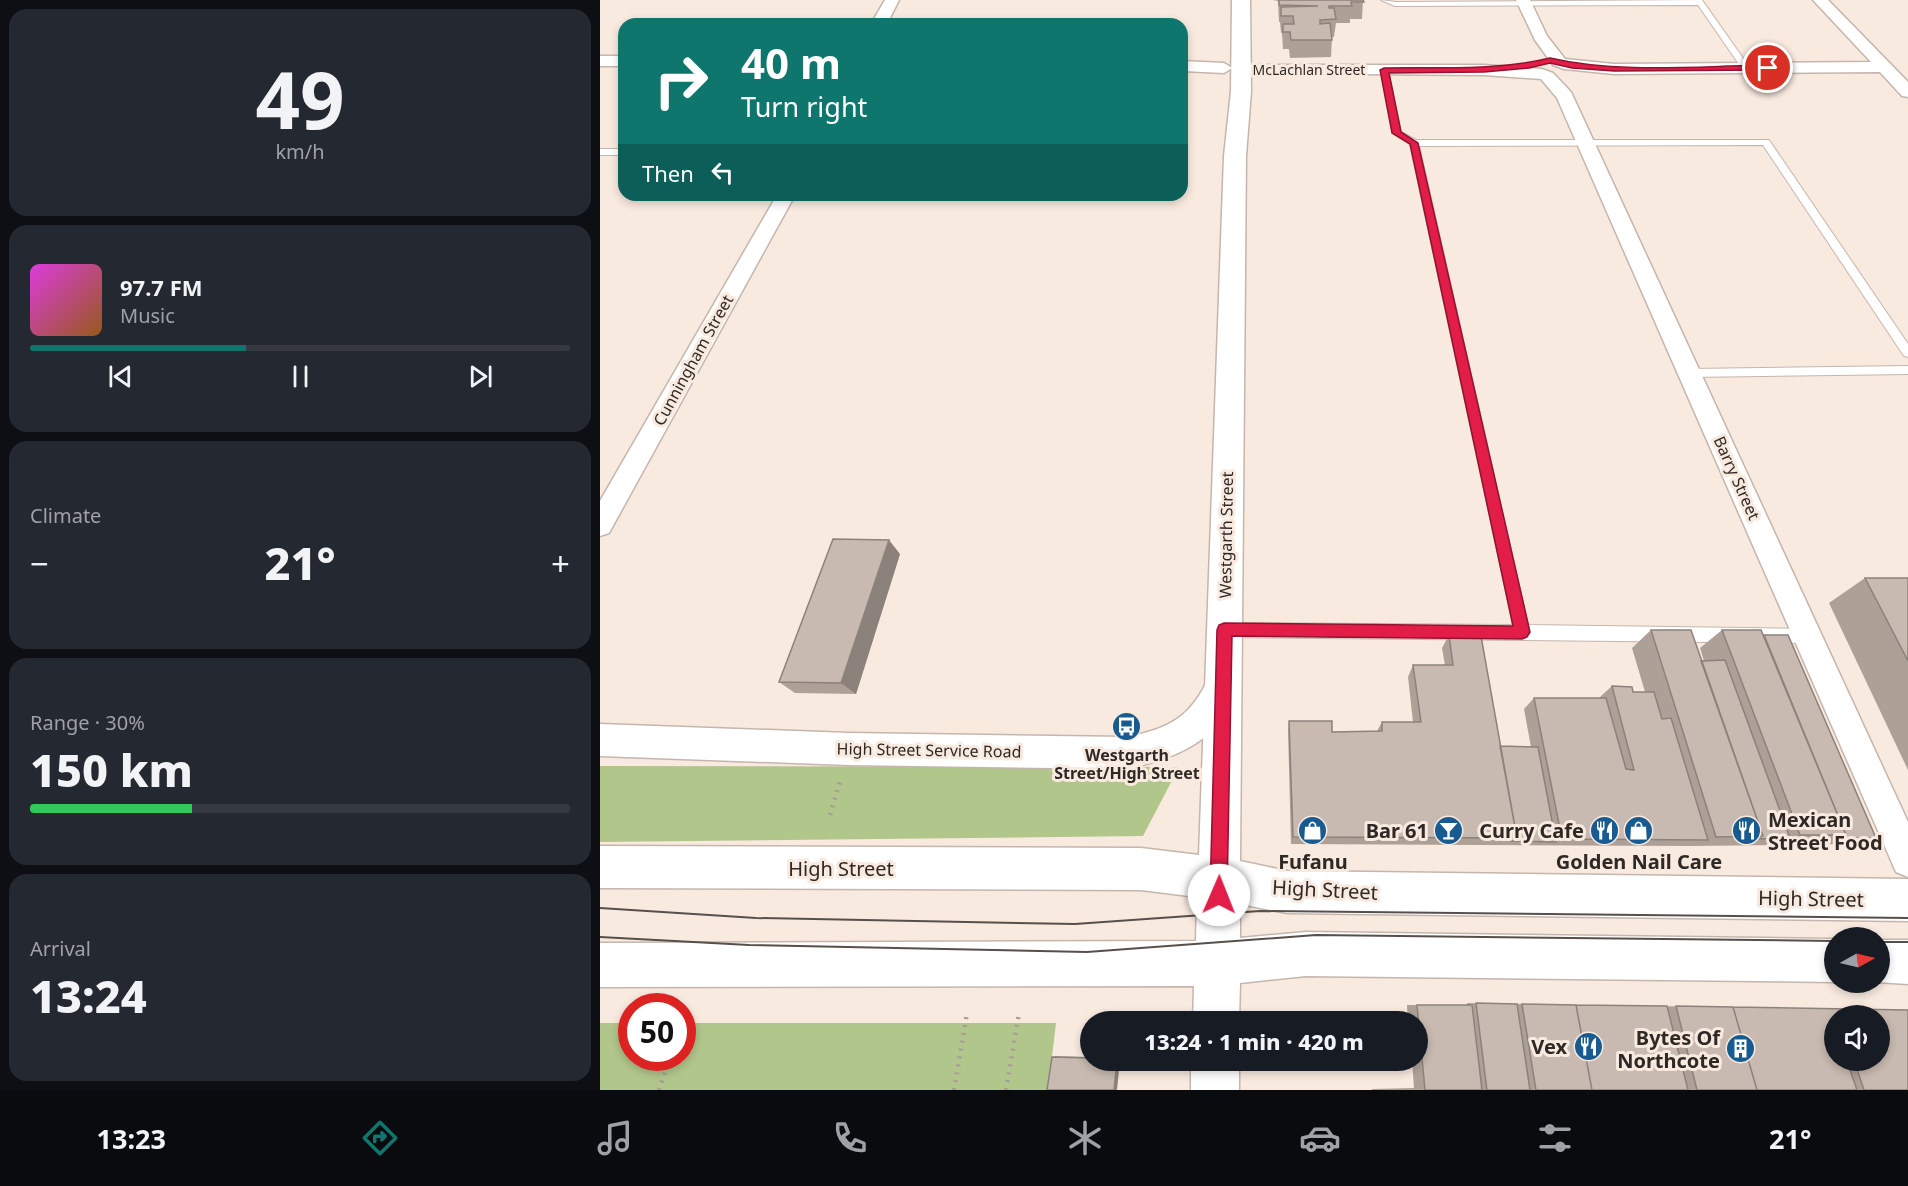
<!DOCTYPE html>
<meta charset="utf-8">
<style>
body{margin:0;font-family:"Noto Sans",sans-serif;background:#242831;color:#f1f3f6;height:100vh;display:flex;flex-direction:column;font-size:22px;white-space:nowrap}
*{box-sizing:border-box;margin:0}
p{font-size:20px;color:#9ea1a6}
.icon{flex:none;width:33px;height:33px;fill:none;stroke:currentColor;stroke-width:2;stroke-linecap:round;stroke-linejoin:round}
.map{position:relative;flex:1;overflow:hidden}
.side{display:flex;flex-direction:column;gap:9px;padding:9px;background:#0d0f14;width:600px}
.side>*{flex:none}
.banner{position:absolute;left:18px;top:18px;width:570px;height:183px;border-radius:18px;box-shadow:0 3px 9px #0003;background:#0f766e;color:#fff;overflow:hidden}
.needle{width:39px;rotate:82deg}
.controls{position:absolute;left:1224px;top:927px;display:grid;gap:12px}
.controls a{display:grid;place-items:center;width:66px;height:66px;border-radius:50%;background:#171b24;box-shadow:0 3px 9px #0003;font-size:30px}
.speed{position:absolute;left:18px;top:993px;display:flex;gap:12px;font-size:30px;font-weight:700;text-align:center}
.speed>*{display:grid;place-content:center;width:78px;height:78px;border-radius:50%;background:#171b24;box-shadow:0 3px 9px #0003;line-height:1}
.speed .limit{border:9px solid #d22;background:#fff;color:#111}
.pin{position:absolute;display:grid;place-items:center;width:51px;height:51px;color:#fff;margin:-26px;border:3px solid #fff;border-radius:50%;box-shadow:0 2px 6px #0007}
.me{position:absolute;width:66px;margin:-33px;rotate:1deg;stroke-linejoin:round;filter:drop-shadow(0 0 4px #0008)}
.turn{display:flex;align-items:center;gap:21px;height:126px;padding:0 24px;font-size:27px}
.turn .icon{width:78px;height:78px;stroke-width:2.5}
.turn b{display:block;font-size:42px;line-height:51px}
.then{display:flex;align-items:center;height:57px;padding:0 24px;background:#0003;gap:12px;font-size:22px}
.big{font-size:45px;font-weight:800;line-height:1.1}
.side .card{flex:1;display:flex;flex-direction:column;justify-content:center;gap:9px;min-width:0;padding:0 21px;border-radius:18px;background:#242831}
.side .dial{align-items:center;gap:0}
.dial b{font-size:78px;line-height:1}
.song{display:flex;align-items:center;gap:18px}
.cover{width:72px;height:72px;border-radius:9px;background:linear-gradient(135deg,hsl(300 70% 55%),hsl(30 70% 35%))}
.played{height:6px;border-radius:3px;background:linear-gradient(90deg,#0f766e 40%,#363941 40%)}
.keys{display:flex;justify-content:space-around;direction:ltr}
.heat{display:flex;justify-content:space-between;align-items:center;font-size:33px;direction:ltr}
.charge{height:9px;border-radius:4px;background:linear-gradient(90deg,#34c759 30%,#363941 0)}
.trip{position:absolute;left:480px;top:1011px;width:348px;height:60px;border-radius:30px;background:#171b24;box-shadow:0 3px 9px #0003;font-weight:800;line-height:60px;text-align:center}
.dock{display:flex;height:96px;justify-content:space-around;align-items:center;background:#090b0e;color:#9ea1a6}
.dock .icon{width:42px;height:42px}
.dock .on{color:#0f766e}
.dock b{font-size:27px;color:#f1f3f6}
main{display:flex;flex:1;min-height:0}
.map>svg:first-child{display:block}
</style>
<main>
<section class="side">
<div class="card dial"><b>49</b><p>km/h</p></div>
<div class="card">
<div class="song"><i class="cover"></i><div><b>97.7 FM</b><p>Music</p></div></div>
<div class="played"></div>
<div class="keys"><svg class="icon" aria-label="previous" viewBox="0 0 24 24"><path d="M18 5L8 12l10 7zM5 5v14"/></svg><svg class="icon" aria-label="pause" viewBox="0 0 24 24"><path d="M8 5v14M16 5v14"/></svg><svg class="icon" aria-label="next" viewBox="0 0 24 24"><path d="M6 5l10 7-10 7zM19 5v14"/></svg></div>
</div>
<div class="card"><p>Climate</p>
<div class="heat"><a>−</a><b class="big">21°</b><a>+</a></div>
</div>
<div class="card"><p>Range · 30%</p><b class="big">150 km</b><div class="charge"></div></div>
<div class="card"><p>Arrival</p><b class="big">13:24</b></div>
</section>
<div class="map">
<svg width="1308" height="1090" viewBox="0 0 1308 1090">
<rect width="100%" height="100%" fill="#f9eae0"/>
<!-- green -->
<path fill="#b1c68b" d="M0 766 579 767 543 836 0 842Z
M0 1023H31L32 1058H82L83 1023H456L448 1090H0Z"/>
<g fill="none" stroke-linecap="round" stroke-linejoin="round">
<defs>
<path id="service" d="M781 0 796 2 1102 0 1150 68 1143 70 1098 5 795 6Z
M781 68 788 70 801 132 816 140H1169L1308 344V357L1304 356 1163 145 819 146 928 625 1207 629 1212 631 1214 636 1212 641 1207 643 624 637 619 635 617 630 619 625 624 623 913 625 810 144 793 133Z
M0 149H24V155H0Z
M1308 366V374L1089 377 1083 373 1089 369Z"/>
<path id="minor" d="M285 0H299L287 24H271Z
M916 0H930L947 36 965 59 1014 64 1271 62 1213 0H1228L1308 82V97L1302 96 1280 72 1014 74 964 69 953 65 935 40Z
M0 56H24V66H0Z
M582 61 624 63 632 68 624 73 582 71Z
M641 65H884L942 69 953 73 971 92 1308 822V877L1296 872 957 98 941 79 884 75 635 73 633 70 635 67Z
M177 195H195L9 533 0 536V501Z
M621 671 632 675 636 685C632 695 629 706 623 716 605 748 560 762 526 769L249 765 0 756V724L249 733 526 737C570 729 592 716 610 675Z"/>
<path id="secondary" d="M632 0H650L651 91 646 156 640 861 687 871 1308 879V921L687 913 640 904V938L706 932 1234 939 1236 982 706 976 640 983 639 1022H593L594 986 0 987V943L596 941 597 897 541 890 0 888V846L541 848 599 855 624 156 631 91Z
M1280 940H1308V984L1276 982H1280Z
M591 1060H639V1090H591Z"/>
</defs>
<!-- service casing -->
<use href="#service" stroke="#c5b6ad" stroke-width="2"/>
<!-- minor casing -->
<use href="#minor" stroke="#c5b6ad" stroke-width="3"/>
<!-- secondary casing -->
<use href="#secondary" stroke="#c5b6ad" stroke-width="3"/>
<!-- path -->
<path stroke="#a79c94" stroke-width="4.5" stroke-dasharray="2 6" stroke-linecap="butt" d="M230 815 240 781
M82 1024 87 1012
M59 1090 70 1058
M354 1090 367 1013
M406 1090 419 1013"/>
<!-- service -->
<use href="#service" fill="#fff" fill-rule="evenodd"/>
<!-- minor -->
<use href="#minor" fill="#fff" fill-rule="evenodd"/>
<!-- secondary -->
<use href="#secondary" fill="#fff" fill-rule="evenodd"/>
<!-- tram -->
<path stroke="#574f4b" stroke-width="2" d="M0 908 156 918 475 924 660 911 1308 918
M0 937 149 945 487 952 716 935 1234 941
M1280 942H1308"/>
</g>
<!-- wall -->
<path fill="#aca097" d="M673 0H763L762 19H750V23H736L734 37H732L731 57 690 58 689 49H683L682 33H681L680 22H679L678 1Z
M300 554 256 694 195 693 179 682Z
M1265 578H1308V770L1229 603Z
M1051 630 1101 661H1104L1100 648 1122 630 1164 635 1276 838 1252 844 1090 846 691 844 688 731 689 721 732 732 777 731 782 722H813L808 677 813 665H845L842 648 849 635 900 746 931 747 924 709 934 698H1000V697L1012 686 1033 692H1045L1032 648Z
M867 1003 1308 1010V1090H772V1089L814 1088 812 1060H818V1022H808L807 1005H867Z
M456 1056 490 1057V1060L452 1057Z"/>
<!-- shaded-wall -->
<path fill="#8c827b" d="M289 540 300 554 256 694 241 683Z
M517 1060H520L517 1090H514Z"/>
<!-- building -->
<path fill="#c8bab0" stroke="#8c827b" stroke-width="1.5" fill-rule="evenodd" d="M679 0H763L764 2H751L752 6H729V8H734L736 19 720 20V24L730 23 732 40H691L690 32H683V24H694L693 16H681V7L718 6 679 5Z
M233 539 289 540 241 683 179 682Z
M1265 578H1308V661Z
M1051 630H1091L1163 836 1116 837Z
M1122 630H1161L1246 835H1200Z
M849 635 881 636 917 838 693 837 689 721H732V732L782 731V722H821L813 665H853Z
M1164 635H1188L1276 838H1236L1246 835Z
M1125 660 1190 838 1154 839 1163 836 1101 661Z
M1012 686 1032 687 1033 692H1054L1062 719 1071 718 1108 840 962 839 934 698H1006L1026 769 1034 770Z
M900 746 938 747 956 842 912 841 917 838Z
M876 1003 917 1004 930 1090H887Z
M922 1004 976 1005 992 1090H936Z
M817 1005H872L882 1090H825Z
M976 1005 1067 1006 1088 1090H992Z
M1076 1006 1133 1007 1157 1090H1097Z
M1133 1007 1308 1010V1090H1264L1256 1066 1249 1067 1257 1090H1157ZM1234 1016H1280V1060H1234Z
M452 1057 490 1058V1060H517L514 1090H447Z"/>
<!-- route -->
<path fill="#e11d48" stroke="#92132f" stroke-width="1.5" d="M950 58C1020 74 1096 66 1168 65L1172 68 1168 70 1014 71 972 68 950 63 929 68 884 72 789 73 801 132 818 143 930 632 927 637 922 639 632 636 627 895 625 902 619 904 612 902 610 895 617 630 619 625 624 623 913 626 810 144 792 133 780 70 784 68C839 67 896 71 950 58Z"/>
<!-- icons -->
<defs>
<symbol id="bus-disc" viewBox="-11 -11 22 22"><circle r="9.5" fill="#175b90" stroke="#f9eae0"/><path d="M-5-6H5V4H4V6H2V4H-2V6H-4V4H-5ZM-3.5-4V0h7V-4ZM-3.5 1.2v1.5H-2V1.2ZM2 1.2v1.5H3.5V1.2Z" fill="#fff"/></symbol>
<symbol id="shop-disc" viewBox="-11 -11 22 22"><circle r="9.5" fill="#175b90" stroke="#f9eae0"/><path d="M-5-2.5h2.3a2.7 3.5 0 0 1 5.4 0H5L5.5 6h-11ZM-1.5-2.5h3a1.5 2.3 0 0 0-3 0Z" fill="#fff"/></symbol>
<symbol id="bar-disc" viewBox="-11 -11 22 22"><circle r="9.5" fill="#175b90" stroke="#f9eae0"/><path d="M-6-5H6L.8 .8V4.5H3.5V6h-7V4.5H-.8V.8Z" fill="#fff"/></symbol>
<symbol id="restaurant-disc" viewBox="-11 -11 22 22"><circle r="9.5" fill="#175b90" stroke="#f9eae0"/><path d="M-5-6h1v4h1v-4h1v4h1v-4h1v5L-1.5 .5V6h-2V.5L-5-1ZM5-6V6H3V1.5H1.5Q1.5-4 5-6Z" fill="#fff"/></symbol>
<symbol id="building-disc" viewBox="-11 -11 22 22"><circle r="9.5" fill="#175b90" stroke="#f9eae0"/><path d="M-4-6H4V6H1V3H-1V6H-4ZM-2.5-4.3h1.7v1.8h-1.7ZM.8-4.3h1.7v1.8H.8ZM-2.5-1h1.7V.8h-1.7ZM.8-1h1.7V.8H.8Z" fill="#fff"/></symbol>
</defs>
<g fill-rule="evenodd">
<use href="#bus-disc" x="510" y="710" width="33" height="33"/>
<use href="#shop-disc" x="696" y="814" width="33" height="33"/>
<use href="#bar-disc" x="832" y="814" width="33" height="33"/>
<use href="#restaurant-disc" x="988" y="814" width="33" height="33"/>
<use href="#shop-disc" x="1022" y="814" width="33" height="33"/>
<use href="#restaurant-disc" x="1130" y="814" width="33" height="33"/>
<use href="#restaurant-disc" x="972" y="1030" width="33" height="33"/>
<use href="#building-disc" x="1124" y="1032" width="33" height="33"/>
</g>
<g text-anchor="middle" stroke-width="6" stroke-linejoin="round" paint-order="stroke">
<!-- far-street labels -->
<g font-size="14" fill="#2f2926" stroke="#f9eae0">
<text x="709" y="75">McLachlan Street</text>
</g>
<!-- street labels -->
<g font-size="16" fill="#2f2926" stroke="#f9eae0">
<text transform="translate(93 360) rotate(-61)" y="6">Cunningham Street</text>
<text transform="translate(1137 478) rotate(66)" y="6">Barry Street</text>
<text transform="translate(626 535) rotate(-89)" y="6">Westgarth Street</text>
<text transform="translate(329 750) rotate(1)" y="6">High Street Service Road</text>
</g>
<!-- poi labels -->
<g font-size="16" font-weight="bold" fill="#2f2926" stroke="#f9eae0">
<text x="527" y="761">Westgarth<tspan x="527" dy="18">Street/High Street</tspan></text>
</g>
<!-- near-poi labels -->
<g font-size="20" font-weight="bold" fill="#2f2926" stroke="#f9eae0" text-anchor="end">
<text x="1168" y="827" text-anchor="start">Mexican<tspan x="1168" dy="23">Street Food</tspan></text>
<text x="828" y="838">Bar 61</text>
<text x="984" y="838">Curry Cafe</text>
<text x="713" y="869" text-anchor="middle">Fufanu</text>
<text x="1039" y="869" text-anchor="middle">Golden Nail Care</text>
<text x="1120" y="1045">Bytes Of<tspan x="1120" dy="23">Northcote</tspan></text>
<text x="967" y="1054">Vex</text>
</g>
<!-- near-street labels -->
<g font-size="20" fill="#2f2926" stroke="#f9eae0">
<text x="241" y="876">High Street</text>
<text transform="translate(725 890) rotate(3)" y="7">High Street</text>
<text transform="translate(1211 899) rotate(1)" y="7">High Street</text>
</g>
</g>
</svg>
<div class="controls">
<a><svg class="needle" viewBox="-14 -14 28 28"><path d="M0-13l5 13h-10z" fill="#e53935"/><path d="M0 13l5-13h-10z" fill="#9ea1a6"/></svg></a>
<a><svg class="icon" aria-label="sound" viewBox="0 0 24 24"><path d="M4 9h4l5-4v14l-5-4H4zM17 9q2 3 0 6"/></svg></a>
</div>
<div class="speed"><div class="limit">50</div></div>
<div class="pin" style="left:1168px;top:68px;background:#d93025"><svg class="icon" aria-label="arrive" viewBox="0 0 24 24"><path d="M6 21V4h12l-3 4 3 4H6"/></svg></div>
<svg class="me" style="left:619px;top:895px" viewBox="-20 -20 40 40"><circle r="19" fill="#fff"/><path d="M0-13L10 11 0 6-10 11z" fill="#e11d48"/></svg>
<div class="trip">13:24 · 1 min · 420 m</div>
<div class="banner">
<div class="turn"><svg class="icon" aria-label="right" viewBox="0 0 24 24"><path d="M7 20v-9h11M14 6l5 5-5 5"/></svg><div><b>40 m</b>Turn right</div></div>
<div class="then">Then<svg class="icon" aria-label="left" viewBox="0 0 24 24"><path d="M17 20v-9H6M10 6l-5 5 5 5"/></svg></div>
</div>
</div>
</main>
<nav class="dock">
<b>13:23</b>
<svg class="icon on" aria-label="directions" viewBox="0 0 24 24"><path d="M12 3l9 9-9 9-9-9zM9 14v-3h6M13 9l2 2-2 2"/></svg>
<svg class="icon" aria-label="music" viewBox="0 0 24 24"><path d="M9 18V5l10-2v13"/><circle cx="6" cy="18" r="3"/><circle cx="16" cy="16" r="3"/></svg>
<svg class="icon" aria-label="phone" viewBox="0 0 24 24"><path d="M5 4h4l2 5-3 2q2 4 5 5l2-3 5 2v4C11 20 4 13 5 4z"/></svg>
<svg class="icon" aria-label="climate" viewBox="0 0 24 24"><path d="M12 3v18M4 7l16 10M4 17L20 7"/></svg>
<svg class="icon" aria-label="car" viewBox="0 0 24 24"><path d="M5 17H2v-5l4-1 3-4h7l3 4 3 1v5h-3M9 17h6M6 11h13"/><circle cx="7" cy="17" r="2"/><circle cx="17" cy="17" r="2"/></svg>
<svg class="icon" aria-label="filters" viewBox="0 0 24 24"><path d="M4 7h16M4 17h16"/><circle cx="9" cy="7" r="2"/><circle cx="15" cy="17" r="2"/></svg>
<b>21°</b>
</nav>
